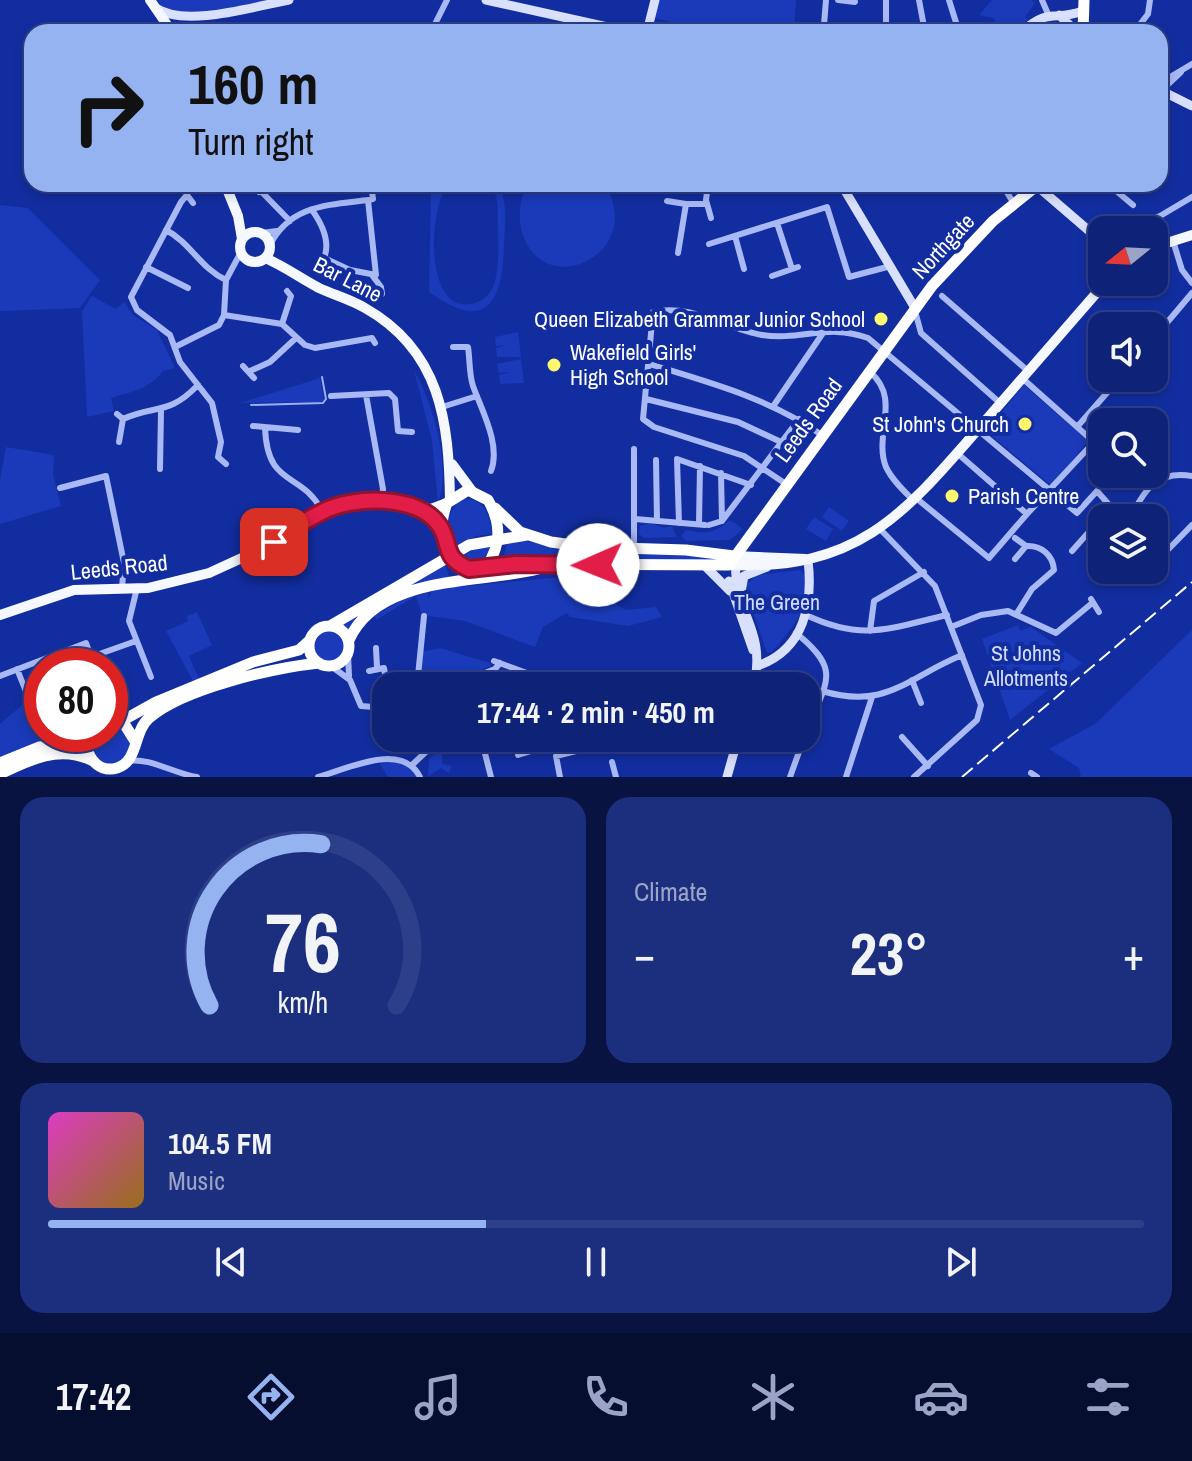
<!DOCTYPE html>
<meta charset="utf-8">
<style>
body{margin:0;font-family:"Archivo Narrow",sans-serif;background:#1c2f7f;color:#f1f3f6;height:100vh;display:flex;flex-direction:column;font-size:30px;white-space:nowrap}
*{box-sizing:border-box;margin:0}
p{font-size:26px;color:#9ba4c6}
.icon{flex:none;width:44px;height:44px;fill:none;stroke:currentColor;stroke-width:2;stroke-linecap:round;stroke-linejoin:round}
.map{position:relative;height:777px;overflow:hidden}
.drawer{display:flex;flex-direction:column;gap:20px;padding:20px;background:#081341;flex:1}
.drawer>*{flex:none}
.top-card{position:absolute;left:24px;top:24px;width:1144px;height:168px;border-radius:24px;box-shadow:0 4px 12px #0003,0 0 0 2px #2e3f89;background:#95b2f1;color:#111;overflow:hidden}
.needle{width:52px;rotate:252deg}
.controls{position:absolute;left:1088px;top:216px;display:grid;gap:16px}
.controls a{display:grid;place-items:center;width:80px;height:80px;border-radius:16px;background:#0e2277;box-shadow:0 4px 12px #0003,0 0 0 2px #2e3f89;font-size:40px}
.speed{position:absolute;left:24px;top:648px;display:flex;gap:16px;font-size:40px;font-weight:700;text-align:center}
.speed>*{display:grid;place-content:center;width:104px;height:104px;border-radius:50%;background:#0e2277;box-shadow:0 4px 12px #0003,0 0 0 2px #2e3f89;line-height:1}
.speed .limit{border:12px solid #d22;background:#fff;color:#111}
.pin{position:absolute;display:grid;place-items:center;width:68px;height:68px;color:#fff;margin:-34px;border-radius:16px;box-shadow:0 4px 12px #0006}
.me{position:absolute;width:88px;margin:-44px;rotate:269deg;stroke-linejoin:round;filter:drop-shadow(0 0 6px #0008)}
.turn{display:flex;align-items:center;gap:28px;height:168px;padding:0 32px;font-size:36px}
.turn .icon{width:104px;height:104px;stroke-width:2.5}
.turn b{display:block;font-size:56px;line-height:68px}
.big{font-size:60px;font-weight:700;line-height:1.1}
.drawer .card{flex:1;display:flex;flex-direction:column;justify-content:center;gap:12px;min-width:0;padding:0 28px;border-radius:24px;background:#1c2f7f}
.drawer .dial{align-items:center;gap:0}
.dial svg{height:208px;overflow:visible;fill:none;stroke:#2e3f89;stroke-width:7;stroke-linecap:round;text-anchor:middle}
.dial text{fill:#f1f3f6;stroke:none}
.song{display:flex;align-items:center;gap:24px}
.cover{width:96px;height:96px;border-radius:12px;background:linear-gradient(135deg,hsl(310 70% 55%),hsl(40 70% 35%))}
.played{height:8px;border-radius:4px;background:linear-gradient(90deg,#95b2f1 40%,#2e3f89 40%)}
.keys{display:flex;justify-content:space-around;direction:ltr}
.heat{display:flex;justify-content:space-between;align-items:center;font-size:44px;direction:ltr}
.drawer .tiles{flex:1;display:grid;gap:20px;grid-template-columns:1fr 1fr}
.card:last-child{grid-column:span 2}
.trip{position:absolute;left:372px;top:672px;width:448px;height:80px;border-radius:24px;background:#0e2277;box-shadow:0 4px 12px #0003,0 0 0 2px #2e3f89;font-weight:700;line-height:80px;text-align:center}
.tabs{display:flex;height:128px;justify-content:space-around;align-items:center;background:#060e30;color:#9ba4c6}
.tabs .icon{width:56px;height:56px}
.tabs .on{color:#95b2f1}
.tabs b{font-size:36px;color:#f1f3f6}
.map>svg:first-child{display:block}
</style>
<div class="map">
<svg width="1192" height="777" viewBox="0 0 1192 777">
<rect width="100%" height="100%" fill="#122d9f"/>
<!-- green -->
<path fill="#1a3ab9" d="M157 0H272L202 13 165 10Z
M656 0H796L794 32H708L651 17Z
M992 0H1031L1035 3 1025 17 1028 20 1013 32H1004L993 18 979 15Z
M436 184H449C428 205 423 319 475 303 485 300 493 291 495 281 501 258 497 230 498 207L496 196 487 184H497L502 193C507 209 505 227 504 243 503 302 487 334 429 292L431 187Z
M527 184H604C647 250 550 301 524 238 517 220 519 201 527 184Z
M0 205 28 208 100 280 80 308 0 311Z
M92 296 116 309 124 302 133 315 157 330 175 368 163 371C150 389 131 392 111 398L114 411 87 417 82 311Z
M518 332 521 357H497L496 348 507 345 496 346 495 337Z
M521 359 524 383 500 384 499 375 510 372 499 373 497 364Z
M414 370C433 403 452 467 438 503L432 441Z
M320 378 324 401 320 402 240 403Z
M1024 385 1088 441 1052 486 986 431Z
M6 447 54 455 53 474 61 506 0 524V480Z
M460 499C482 495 491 515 492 534L476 536 452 548 449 515Z
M829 507 849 521 842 531 822 517Z
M814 517 833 529 826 541 806 529Z
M730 520 743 529 730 540 686 541 681 536 686 530C707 535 714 533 730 520Z
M650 523 664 528 672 526 677 537 644 538 639 534 640 526Z
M513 539 563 548 625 551 630 557 629 561 593 560 570 555 503 559 508 540Z
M492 542C488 562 475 566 458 557Z
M639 554 714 557 715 561 635 562Z
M445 563 450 580 413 587 347 634 341 625Z
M801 570C820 598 790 631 772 652L767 653 747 594V584L757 575Z
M605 573 613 574 616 588 608 600 626 610 656 607 662 617 628 626 570 617 567 613 543 627 535 647 465 621 422 615 416 596 376 620 374 616 410 595 429 590 428 599 433 589Z
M197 612 212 645 189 656 199 679 193 681 166 631 188 621 187 616Z
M1018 625 1020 631 1031 627 1082 663 1010 720 982 639Z
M1192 630V777H1081L1079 768 1049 749 1095 724Z
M315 647a16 16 0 1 1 32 0a16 16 0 1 1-32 0Z
M440 648 490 663 491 666 441 686H420L421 652Z
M42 688V734H110V720L129 728 133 755 105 768 86 743 0 763V724Z
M443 745 442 764 452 766 449 773 441 768 428 777 429 759Z
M392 761 410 766 417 777H388L380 764Z"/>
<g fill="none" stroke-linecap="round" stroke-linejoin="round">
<!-- stream -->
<path stroke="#9baff8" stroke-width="2" d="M251 405 323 403 326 399 322 377"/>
<!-- street -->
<path stroke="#a9b9f5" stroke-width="6" d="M838 0 855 2
M919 0 925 32
M949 0 959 32
M1042 0 1048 14
M824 25 826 0
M431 32 447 0
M797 32V26
M886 32V0
M1134 32 1148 14 1150 0
M1160 83 1192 64
M1162 90 1181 72
M254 184 290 221
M708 184 706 200 711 218
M1002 184 1014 204
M1108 184 1133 205
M259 192 271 184
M368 200 373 199 371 184
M667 201 686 204
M193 203 187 195 181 202 131 297 137 310 170 335 180 362 212 403 221 442 218 457 226 464
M312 210C322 224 331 241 324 258L350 270 376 275 368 200
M777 223 792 269
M166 230C191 243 200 268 226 280
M1125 230 1160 216 1192 197
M261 233 277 231
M735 236 744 269
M1173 241 1182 270 1192 283
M709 244 827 207 849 277 891 266
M270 245C290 205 328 205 368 200
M678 253 686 204H706
M146 267 188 288
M372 275 381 287 382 294
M772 276 798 267
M942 296 1028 371
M915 311 921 333 1000 403
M224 315 282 324 305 345 315 348 372 338 375 343
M282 324 291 296 287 291
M1154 338 1192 293
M175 347 219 325 224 315 226 280 241 252
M453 347H468C470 360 469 374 473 386 482 411 501 445 491 471
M649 364C711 383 768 398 822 435
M243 366 254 378
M250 371 270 362 296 338
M870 372C902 399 873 435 886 467 892 480 904 491 914 501
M366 395 383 489 381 503
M331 396 389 393 395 399 398 431 412 432
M646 399 738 422 781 442
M774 405 825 330
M442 407 477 396
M117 414 123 419 119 442
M123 419C157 404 168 416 198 385
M253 426 298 430
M265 427C267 489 301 470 322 511
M1077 427 1120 378
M634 449V548
M957 453 1027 514 1094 442 1022 378
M656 460 657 521
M160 469 161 411
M721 473 722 521
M786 484 744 456 654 427 643 419 653 312C691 303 726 329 762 335 801 341 828 323 868 338L1077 513 1097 491 1111 507 1072 551
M60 488 106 476 124 563 122 588
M916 498 989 558 1027 514
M1131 518C1143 490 1158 470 1192 476
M635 519 705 525
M679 523 677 459 751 485
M699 524 700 466
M709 525 722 521 799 419
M880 529 935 586 981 705 977 720 914 777
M1015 559 1026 546 1015 538
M1154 564 1192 525
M137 588 129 621 151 677
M1091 599 1099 612
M1017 613 1032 589 1054 570C1053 555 1041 545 1026 546
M806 615C863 642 890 628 947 615
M951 627 981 615 1008 611 1056 633 1091 604
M870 631 874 601 924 572
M796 633C844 672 825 682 806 733
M376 648 377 667
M348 654 349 676
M494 661 546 680
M331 666 350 680 361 706 386 708
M17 669 27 694
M369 671 384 668 387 686
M0 676 86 643 91 657 136 641
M912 680 921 703
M417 686 424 616
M452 686 495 669 500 663
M822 691C887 710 906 678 962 655
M902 737 928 766
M481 738 491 777
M522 738 527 752
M417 740V738
M518 755 541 748
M128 761C149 757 175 774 197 777
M612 762 616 777
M412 765 431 747 460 738
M1031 773 1037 777
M318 777C347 769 402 741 420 777
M560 777 556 756 576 751
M790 777 804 738
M846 777 872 697"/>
<!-- secondary -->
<path stroke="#d9e0fd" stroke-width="9" d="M486 0 630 32
M156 8C185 28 256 6 289 0
M1059 15 1077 32
M647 32 655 0
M1021 32C1052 6 1053 22 1083 11
M1160 90 1192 106
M841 184 915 308
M1037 186 1102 242
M704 565 730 591
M736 565C732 611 767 627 754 686
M729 581 753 650
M741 592 744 576 767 567
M757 666C805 650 813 603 808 560
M727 777 738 738"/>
<!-- primary -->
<path stroke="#f6f8ff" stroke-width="10" d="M150 0 172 32
M225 184 238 216 242 239
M240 247a15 15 0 1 1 30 0a15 15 0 1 1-30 0Z
M1154 247 1192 235
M265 258C284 266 300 278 319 288 334 295 350 299 365 308 441 351 449 422 450 501
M452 464 472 491
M420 508 442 528
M735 560 734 556 806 559
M729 565C861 571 906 512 986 420 1026 374 1066 328 1106 282
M0 615 74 590 148 588 209 573 257 551 322 511 341 505 375 502 431 509 447 503"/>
<!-- highway -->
<path stroke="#fff" stroke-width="11" d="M1083 32 1084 0
M495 508 520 532 551 542 588 547 686 550 734 556
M478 578C499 554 505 529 488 500L468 490 447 503C437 529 442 557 469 569L516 564 729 565 932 286 993 221 1039 184
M309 646a20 20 0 1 1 40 0a20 20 0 1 1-40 0Z
M330 626 469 545 527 535
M349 640C378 574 480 584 538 569
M110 720 125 725 135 741
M120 722 156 702 253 662 299 650 310 640
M89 734C82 752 96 774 117 768 139 761 133 732 149 718 184 688 273 668 319 663
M0 763 39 747 71 744 87 737
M0 774C29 760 59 745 91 760"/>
<!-- rail -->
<path stroke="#fff" stroke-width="2" stroke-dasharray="14 6" stroke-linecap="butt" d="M962 777 1192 582"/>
</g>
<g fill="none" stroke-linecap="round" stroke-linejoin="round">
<defs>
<path id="route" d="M274 542C289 532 305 520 322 512 352 496 418 494 439 525 452 543 441 557 469 569L516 564 598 565"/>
</defs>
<!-- route casing -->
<use href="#route" stroke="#92132f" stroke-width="20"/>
<!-- route -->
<use href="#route" stroke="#e11d48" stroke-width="14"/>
</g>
<!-- markers -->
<g fill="#fff86c" stroke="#122d9f" stroke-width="3">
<circle cx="881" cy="319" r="8"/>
<circle cx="554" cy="365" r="8"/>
<circle cx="1025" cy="424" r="8"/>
<circle cx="952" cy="496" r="8"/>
</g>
<g text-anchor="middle" stroke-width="8" stroke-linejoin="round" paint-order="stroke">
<!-- street labels -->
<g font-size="22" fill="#fff" stroke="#122d9f">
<text transform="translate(943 246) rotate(-47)" y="8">Northgate</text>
<text transform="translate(348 279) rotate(27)" y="8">Bar Lane</text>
<text transform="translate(808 420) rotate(-54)" y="8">Leeds Road</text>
<text transform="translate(119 567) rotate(-6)" y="8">Leeds Road</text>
</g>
<!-- poi labels -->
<g font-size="22" fill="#fff" stroke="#122d9f" text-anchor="end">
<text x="865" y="327">Queen Elizabeth Grammar Junior School</text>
<text x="570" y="360" text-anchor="start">Wakefield Girls'<tspan x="570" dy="25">High School</tspan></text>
<text x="1009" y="432">St John's Church</text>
<text x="968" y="504" text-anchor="start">Parish Centre</text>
</g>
<!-- park labels -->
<g font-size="22" fill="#d2dbfe" stroke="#122d9f">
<text x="777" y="610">The Green</text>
<text x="1026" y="661">St Johns<tspan x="1026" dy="25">Allotments</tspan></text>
</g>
</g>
</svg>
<div class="controls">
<a><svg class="needle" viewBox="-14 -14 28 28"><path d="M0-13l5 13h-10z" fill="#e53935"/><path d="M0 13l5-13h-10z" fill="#9ba4c6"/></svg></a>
<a><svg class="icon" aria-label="sound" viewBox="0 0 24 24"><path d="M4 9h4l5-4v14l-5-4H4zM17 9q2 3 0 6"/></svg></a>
<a><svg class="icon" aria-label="search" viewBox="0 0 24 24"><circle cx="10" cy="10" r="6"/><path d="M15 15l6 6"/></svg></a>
<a><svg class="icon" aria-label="layers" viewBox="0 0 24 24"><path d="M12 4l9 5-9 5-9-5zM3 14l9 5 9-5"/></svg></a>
</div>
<div class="speed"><div class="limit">80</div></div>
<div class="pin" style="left:274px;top:542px;background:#d93025"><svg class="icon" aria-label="arrive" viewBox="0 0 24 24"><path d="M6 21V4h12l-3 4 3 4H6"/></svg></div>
<svg class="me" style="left:598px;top:565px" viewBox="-20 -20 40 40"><circle r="19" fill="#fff"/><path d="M0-13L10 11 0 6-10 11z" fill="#e11d48"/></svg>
<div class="trip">17:44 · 2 min · 450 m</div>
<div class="top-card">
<div class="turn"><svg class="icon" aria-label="right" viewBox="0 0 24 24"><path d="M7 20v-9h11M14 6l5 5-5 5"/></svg><div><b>160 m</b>Turn right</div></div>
</div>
</div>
<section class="drawer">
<div class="tiles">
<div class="card dial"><svg viewBox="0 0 100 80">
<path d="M14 69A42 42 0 1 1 86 69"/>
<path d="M14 69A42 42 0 0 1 57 7" stroke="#95b2f1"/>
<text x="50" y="56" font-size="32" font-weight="700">76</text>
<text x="50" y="72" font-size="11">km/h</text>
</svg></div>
<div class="card"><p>Climate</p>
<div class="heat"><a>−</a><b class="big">23°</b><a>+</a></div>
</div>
<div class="card">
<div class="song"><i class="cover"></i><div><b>104.5 FM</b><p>Music</p></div></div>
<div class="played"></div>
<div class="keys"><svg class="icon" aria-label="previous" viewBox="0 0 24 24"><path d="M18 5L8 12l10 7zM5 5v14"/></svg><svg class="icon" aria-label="pause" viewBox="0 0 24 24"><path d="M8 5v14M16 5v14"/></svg><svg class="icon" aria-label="next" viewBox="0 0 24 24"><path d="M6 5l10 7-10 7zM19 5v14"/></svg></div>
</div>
</div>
</section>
<nav class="tabs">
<b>17:42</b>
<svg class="icon on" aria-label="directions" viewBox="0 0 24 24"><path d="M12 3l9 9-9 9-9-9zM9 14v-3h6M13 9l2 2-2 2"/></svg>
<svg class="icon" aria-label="music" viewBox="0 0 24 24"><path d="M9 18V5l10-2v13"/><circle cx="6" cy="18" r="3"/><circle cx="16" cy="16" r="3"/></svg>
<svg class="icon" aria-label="phone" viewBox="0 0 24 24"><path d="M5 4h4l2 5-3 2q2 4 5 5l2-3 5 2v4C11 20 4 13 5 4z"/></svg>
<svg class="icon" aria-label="climate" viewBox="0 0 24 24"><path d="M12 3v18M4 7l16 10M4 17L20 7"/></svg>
<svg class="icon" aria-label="car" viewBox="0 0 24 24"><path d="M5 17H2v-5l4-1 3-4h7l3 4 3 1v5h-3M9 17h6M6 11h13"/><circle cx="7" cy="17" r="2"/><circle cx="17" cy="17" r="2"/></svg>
<svg class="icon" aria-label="filters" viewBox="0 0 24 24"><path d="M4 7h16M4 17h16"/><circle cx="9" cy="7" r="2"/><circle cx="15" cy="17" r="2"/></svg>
</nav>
